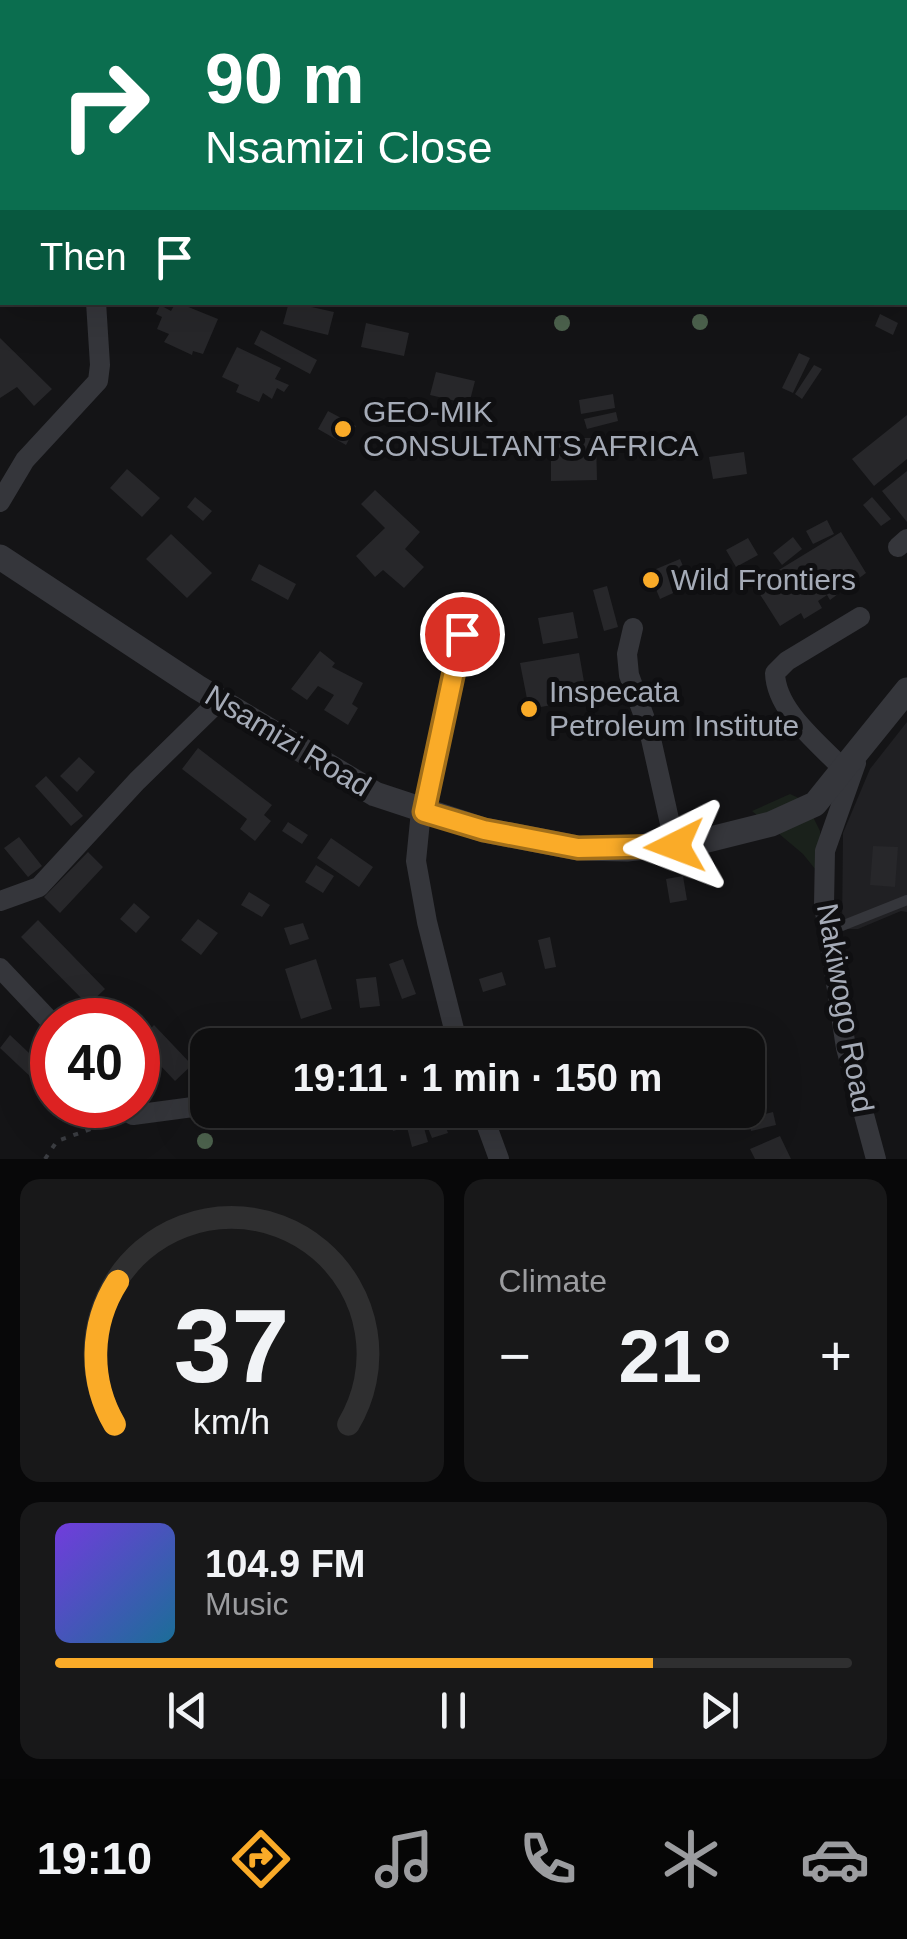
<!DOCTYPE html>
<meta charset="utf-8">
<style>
body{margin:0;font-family:Arial,sans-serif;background:#181819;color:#f1f3f6;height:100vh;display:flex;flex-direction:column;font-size:38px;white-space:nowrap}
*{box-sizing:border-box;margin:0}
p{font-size:32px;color:#9b9c9f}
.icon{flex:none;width:55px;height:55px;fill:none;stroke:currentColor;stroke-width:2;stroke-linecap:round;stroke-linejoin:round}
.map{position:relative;height:1159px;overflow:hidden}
.side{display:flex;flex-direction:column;gap:20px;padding:20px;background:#080809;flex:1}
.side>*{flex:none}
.hud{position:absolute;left:0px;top:0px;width:908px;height:305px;box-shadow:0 10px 40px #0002,0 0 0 2px #2f2f30;background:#0b6e4f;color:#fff;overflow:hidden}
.speed{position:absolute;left:30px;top:998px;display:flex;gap:20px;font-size:50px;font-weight:700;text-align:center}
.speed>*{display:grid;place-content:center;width:130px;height:130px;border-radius:50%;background:#0f0f10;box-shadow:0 10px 40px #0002,0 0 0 2px #2f2f30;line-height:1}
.speed .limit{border:15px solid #d22;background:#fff;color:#111}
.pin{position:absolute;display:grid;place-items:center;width:85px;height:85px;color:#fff;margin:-42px;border:5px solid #fff;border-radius:50%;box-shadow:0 2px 10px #0007}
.me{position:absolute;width:110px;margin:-55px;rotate:267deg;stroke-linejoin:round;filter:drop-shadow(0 0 8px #0008)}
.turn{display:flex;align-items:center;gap:35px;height:210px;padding:0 40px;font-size:45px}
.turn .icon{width:130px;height:130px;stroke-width:2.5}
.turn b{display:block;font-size:70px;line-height:85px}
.then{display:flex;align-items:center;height:95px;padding:0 40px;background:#0003;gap:20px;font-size:38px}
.big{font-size:75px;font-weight:600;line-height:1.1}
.side .widget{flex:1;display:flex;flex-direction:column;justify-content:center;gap:15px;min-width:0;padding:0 35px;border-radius:20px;background:#181819}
.side .dial{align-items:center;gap:0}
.dial svg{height:260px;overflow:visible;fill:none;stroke:#2f2f30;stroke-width:7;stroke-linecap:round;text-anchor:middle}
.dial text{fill:#f1f3f6;stroke:none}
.song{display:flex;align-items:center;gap:30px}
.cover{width:120px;height:120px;border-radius:15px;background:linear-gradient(135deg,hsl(260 70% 55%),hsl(200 70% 35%))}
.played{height:10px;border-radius:5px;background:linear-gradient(90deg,#faab28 75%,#2f2f30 75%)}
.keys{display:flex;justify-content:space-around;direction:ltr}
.heat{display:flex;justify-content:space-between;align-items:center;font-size:55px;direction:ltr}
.side .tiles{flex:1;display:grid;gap:20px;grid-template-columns:1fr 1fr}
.widget:last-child{grid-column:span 2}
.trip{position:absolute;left:190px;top:1028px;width:575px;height:100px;border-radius:20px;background:#0f0f10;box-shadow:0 10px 40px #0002,0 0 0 2px #2f2f30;font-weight:600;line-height:100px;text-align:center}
.tabs{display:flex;height:160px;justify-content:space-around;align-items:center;background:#060606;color:#9b9c9f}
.tabs .icon{width:70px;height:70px}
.tabs .selected{color:#faab28}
.tabs b{font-size:45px;color:#f1f3f6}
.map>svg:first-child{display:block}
</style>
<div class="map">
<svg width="907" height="1159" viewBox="0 0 907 1159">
<rect width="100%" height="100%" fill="#141416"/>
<!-- built -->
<path fill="#202023" d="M907 722V912L901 911 858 929H842L843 833 870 769Z"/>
<!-- green -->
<path fill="#1a211b" d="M790 794 805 801 820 831V875L803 854 752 811Z"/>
<!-- building -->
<path fill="#27272a" d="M176 302 218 319 203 354 193 351 192 355 164 342 169 334 157 329 162 317 156 314 160 305 171 311Z
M289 302 334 312 328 335 283 324Z
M880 314 898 323 893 335 875 326Z
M366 323 409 333 404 356 361 347Z
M261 330 317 360 310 374 254 344Z
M0 338 52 389 34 406 17 387 0 398Z
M237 347 281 368 275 379 289 385 284 392 277 388 272 399 263 393 259 402 236 392 239 385 222 377Z
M799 353 810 358 793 393 782 388Z
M814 365 822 369 802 399 795 394Z
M436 372 475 381 469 404 430 395Z
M613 394 615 408 581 414 579 400Z
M328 411 356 426 346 445 318 429Z
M616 412 618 421 587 429 584 419Z
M907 415V459L874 486 852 459Z
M551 438H596L597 480 551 481Z
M744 452 747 474 713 479 709 457Z
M127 469 160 498 142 517 110 488Z
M907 471V522L882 491Z
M375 490 420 532 405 549 424 567 404 588 383 570 375 577 356 556 385 528 361 504Z
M195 497 212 511 203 521 187 507Z
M872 497 891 519 881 526 863 505Z
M827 520 834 534 813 544 806 531Z
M841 532 866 573 830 600 827 595 818 601 822 608 804 619 801 613 780 626 754 585Z
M171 534 212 573 187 598 146 559Z
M793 537 802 549 782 565 773 553Z
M748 538 758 555 736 567 726 550Z
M680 559 691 585 660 599 649 572Z
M259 564 296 584 288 600 251 580Z
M607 586 618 627 604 631 593 590Z
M573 612 578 638 543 644 538 618Z
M320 651 335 663 332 667 363 683 352 704 358 708 348 725 324 710 334 695 318 686 307 700 291 689Z
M579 653 587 699 529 709 520 663Z
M198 748 272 805 264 815 271 821 255 841 240 829 247 819 182 769Z
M79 757 95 772 77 792 60 776Z
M46 776 83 816 71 826 35 786Z
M288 822 308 835 302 844 282 831Z
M19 837 42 866 28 877 4 848Z
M331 838 373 867 359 887 317 858Z
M873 846 898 847 895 887 870 885Z
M88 852 103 867 60 913 44 897Z
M316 865 334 876 323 893 305 882Z
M683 876 687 900 670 903 666 879Z
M249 892 270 905 262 917 241 905Z
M134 903 150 917 136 933 120 919Z
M198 919 218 933 201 955 181 940Z
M38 920 105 989 88 1005 21 937Z
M303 923 309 939 290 945 284 928Z
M550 937 556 967 545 969 538 940Z
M316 959 332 1009 301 1019 285 969Z
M403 959 416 994 402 999 389 964Z
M502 972 506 985 483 992 479 979Z
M376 977 380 1006 360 1008 356 979Z
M154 1025 192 1065 175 1081 138 1042Z
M10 1035 46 1069 34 1080 0 1048Z
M388 1110H419L428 1142 412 1147 407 1127 393 1131Z
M773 1112 776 1125 751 1131 748 1118Z
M442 1117 448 1133 432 1138 426 1123Z
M780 1136 791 1159H755L750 1149Z"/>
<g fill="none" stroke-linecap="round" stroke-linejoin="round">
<!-- path -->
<path stroke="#3b3d42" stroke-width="4" stroke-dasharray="5 8" stroke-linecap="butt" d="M706 0 712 2
M802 0 804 2
M45 1159 57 1141 105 1124"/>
<!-- service -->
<path stroke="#35363b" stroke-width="10" d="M829 931 907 900"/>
<!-- minor -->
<path stroke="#35363b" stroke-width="20" d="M507 2 508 0
M683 2 684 0
M0 8 2 11
M0 502 25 460 98 381 100 365 96 302
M898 547 907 539
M633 628 627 654 629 675 649 730 675 846
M856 763 825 851 824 905 846 1048 876 1159
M844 770C819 743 776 711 775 673L787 661 860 617
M0 901 39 887 137 781 219 701
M0 968 52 1023
M433 1045 455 1039
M458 1045 427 922 416 861 420 821 462 634
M115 1105 133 1115 208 1105
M481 1110 499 1159"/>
<!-- tertiary -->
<path stroke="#35363b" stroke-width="25" d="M0 557 197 687 375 794 484 830 578 848 627 849 703 841 771 824 815 804 907 690"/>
</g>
<!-- trees -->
<g fill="#4d634e">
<circle cx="700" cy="322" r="8"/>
<circle cx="562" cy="323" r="8"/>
<circle cx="205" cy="1141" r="8"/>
</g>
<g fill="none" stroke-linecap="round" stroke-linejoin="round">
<defs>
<path id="route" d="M462 634 424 812 484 830 578 848 675 846"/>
</defs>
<!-- route casing -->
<use href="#route" stroke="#a26f1a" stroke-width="25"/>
<!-- route -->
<use href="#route" stroke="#faab28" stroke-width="18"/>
</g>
<!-- markers -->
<g fill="#faab28" stroke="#0f0f11" stroke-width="4">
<circle cx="343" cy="429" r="10"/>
<circle cx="651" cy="580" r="10"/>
<circle cx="529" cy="709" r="10"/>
</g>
<g text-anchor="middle" stroke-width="10" stroke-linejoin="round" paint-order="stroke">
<!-- poi labels -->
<g font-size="30" fill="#a5abb7" stroke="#0f0f11" text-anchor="start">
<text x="363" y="422">GEO-MIK<tspan x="363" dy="34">CONSULTANTS AFRICA</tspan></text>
<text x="671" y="590">Wild Frontiers</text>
<text x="549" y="702">Inspecata<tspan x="549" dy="34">Petroleum Institute</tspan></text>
</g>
<!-- street labels -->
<g font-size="30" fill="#a5abb7" stroke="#0f0f11">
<text transform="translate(288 741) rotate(31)" y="10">Nsamizi Road</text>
<text transform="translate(845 1008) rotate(80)" y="10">Nakiwogo Road</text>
</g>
</g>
</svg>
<div class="speed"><div class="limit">40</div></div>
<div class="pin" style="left:462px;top:634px;background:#d93025"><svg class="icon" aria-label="arrive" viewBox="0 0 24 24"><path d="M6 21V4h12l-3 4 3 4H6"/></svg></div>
<svg class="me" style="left:675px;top:846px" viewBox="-20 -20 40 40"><path d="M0-17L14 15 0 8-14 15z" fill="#faab28" stroke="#fff" stroke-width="4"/></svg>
<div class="trip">19:11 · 1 min · 150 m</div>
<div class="hud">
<div class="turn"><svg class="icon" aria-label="right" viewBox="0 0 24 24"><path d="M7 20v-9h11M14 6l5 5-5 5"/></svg><div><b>90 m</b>Nsamizi Close</div></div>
<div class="then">Then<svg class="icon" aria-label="arrive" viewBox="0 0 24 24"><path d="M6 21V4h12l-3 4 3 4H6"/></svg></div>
</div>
</div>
<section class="side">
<div class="tiles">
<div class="widget dial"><svg viewBox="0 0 100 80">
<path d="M14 69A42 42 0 1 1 86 69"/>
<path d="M14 69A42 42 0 0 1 15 25" stroke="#faab28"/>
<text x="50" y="56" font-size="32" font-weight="700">37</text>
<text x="50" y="72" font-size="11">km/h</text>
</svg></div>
<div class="widget"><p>Climate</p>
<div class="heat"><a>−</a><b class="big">21°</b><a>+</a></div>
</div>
<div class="widget">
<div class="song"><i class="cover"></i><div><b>104.9 FM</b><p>Music</p></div></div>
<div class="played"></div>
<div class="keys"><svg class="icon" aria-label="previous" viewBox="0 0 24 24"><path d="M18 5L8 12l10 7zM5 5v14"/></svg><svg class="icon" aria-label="pause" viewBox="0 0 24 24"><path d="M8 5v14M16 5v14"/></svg><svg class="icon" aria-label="next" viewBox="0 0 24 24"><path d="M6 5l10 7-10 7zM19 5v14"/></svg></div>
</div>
</div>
</section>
<nav class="tabs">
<b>19:10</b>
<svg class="icon selected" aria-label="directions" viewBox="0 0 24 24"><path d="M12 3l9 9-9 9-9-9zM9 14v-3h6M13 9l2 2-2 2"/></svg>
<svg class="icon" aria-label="music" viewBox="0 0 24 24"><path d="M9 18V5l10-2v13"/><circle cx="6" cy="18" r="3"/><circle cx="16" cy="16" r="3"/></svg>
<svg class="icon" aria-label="phone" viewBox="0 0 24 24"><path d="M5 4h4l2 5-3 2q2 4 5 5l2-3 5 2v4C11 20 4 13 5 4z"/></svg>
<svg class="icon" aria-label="climate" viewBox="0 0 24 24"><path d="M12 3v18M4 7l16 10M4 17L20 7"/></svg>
<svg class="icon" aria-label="car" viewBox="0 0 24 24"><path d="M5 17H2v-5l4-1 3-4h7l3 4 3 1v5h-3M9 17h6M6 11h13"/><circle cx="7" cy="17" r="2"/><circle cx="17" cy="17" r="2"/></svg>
</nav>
